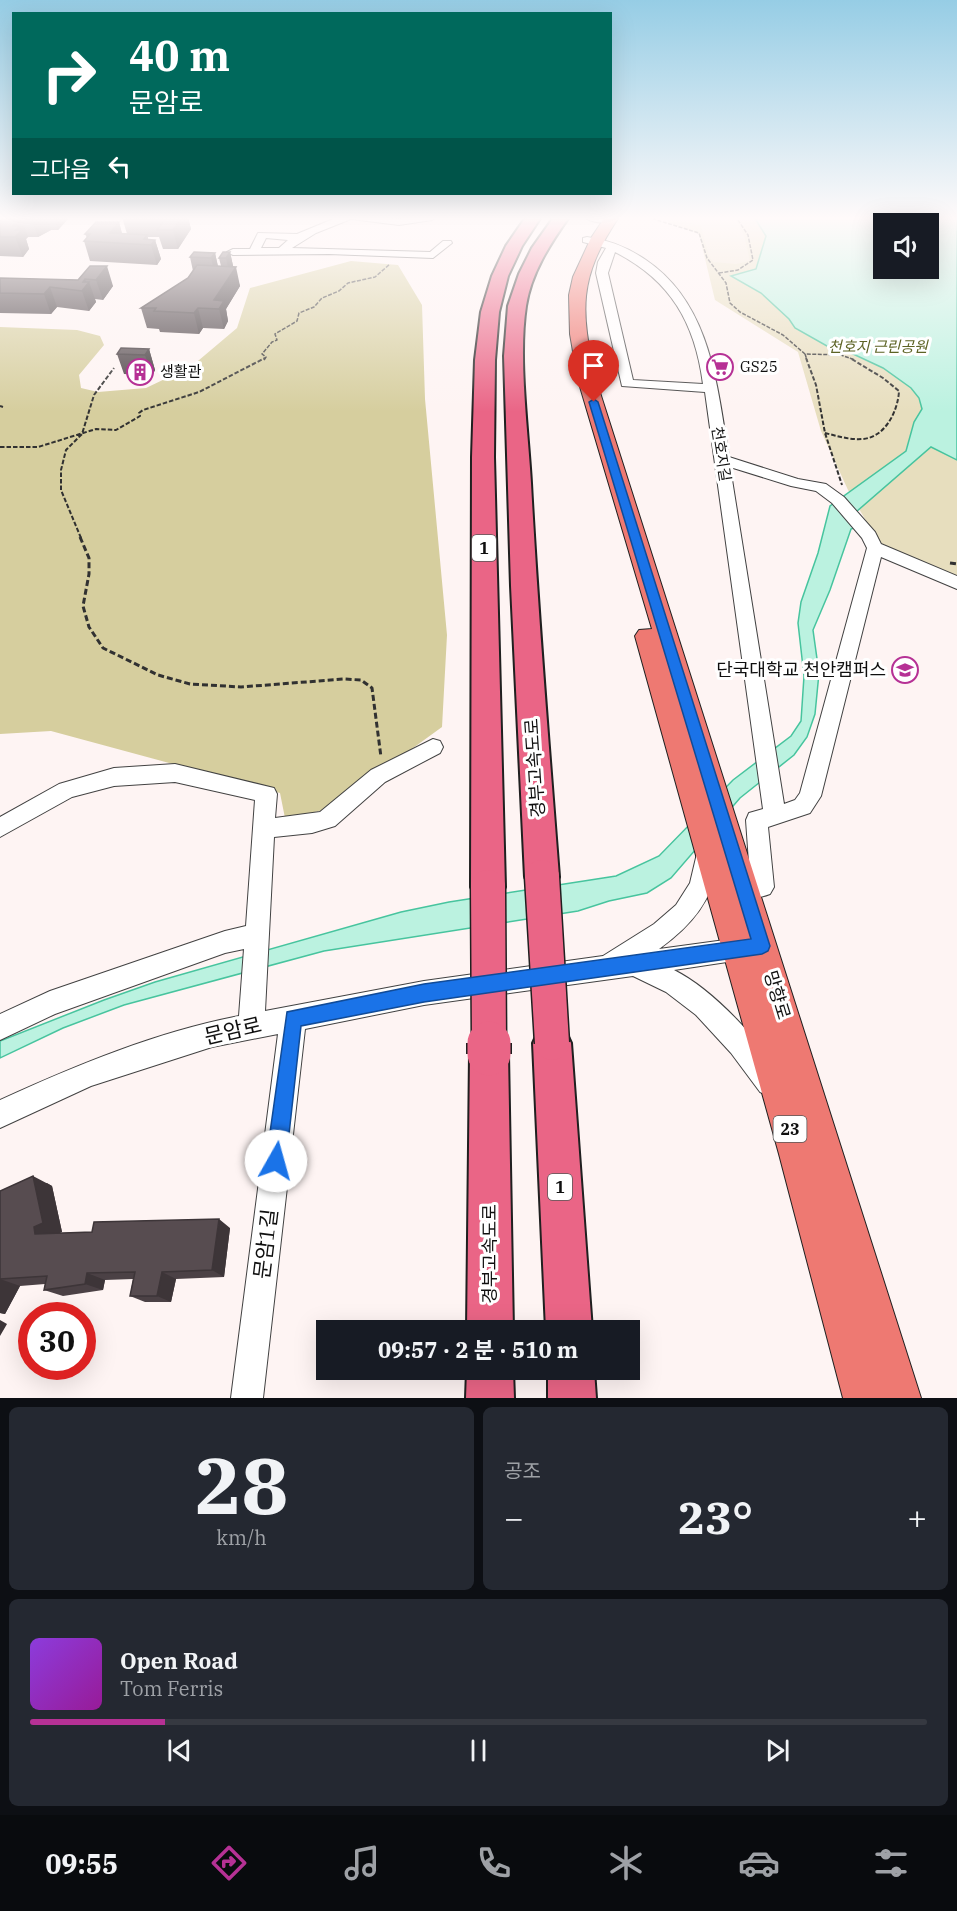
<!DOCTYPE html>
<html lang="ko">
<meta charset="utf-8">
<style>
body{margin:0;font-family:"IBM Plex Serif","Noto Sans KR",serif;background:#242831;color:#f1f3f6;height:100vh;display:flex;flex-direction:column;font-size:22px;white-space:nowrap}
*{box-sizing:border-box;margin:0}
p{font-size:20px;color:#9ea1a6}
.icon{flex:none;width:33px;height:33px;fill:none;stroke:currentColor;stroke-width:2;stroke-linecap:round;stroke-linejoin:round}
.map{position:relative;height:1398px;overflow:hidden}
.sheet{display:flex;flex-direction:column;gap:9px;padding:9px;background:#0d0f14;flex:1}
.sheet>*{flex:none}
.guide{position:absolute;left:12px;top:12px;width:600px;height:183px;border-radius:0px;box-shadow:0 6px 24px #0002;background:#00695c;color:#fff;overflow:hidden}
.tools{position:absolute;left:873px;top:213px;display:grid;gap:12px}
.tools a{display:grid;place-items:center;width:66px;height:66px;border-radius:0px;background:#171b24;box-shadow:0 6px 24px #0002;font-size:30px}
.speed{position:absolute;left:18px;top:1302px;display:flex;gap:12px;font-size:30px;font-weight:700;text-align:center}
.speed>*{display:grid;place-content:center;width:78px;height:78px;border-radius:50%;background:#171b24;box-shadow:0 6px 24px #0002;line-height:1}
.speed .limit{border:9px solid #d22;background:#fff;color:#111}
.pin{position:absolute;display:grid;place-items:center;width:51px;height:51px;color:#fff;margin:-62px -26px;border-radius:50% 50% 50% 0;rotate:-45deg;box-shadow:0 0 6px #0007}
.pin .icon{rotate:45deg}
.me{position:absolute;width:66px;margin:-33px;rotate:7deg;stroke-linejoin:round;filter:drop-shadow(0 0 4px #0008)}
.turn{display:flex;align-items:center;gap:21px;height:126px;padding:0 18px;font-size:27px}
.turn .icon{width:78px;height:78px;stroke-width:2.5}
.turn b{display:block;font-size:42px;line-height:51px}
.then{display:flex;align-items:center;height:57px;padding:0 18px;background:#0003;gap:12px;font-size:22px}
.big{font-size:45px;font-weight:700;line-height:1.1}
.sheet .tile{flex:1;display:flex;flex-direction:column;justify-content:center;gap:9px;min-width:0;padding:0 21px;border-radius:9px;background:#242831}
.sheet .dial{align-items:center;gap:0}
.dial b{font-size:78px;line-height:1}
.song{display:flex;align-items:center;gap:18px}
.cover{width:72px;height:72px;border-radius:9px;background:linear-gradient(135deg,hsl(270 70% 55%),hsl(300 70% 35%))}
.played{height:6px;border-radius:3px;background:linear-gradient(90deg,#b63195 15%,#363941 15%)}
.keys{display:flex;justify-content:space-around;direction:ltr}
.heat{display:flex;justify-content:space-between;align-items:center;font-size:33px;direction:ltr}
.sheet .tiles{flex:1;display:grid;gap:9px;grid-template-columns:1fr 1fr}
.tile:last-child{grid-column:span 2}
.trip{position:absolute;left:316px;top:1320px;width:324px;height:60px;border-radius:0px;background:#171b24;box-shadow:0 6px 24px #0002;font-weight:700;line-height:60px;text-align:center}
.dock{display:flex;height:96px;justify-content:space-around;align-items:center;background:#090b0e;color:#9ea1a6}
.dock .icon{width:42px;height:42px}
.dock .active{color:#b63195}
.dock b{font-size:27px;color:#f1f3f6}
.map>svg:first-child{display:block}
</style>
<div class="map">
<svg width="957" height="1398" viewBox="0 0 957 1398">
<rect width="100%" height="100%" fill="#fef4f3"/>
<!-- green -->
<path fill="#e7debe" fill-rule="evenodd" d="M666 217H957V577L879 543 848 490 821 431 798 352 715 300 699 234 669 223ZM884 224H928V268H884Z"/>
<!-- forest -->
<path fill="#d6ce9e" d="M351 261 398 265 422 305 425 399 447 635 442 727 329 809 285 818 280 793 51 731 0 734V327L77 330 100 336 104 345 79 375 81 388 98 392 146 388 192 366 237 328 250 288Z"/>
<!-- pitch -->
<path fill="#efe3cf" d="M669 217H734L744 235 750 261 736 264 713 262 709 257 701 226Z"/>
<!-- water -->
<path fill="#bbf2e0" stroke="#47c49e" stroke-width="1.5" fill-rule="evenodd" d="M754 217H957V460L931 447 856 512 865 524 851 529 830 590 813 630 819 673 815 714 807 737 794 755 740 798 671 878 647 893 609 901 578 911 324 951 124 1005 63 1028 0 1058V1041L104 1000 155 982 401 912 449 902 616 876 659 856 733 780 791 736 801 721 804 676 798 623 801 602 818 553 830 506 906 451 914 422 922 409 919 398 911 388 883 368 851 353 834 350 795 328 789 319 761 293 731 276 756 269 766 236ZM884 224H928V268H884Z"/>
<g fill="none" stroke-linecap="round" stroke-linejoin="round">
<defs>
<path id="minor" d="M338 217 399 219 437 217 432 220 399 225 351 219 316 233 292 248 430 252 443 241H451L452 243 433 258 329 254 233 255 227 252 233 249H250L258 233 297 234ZM266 238 288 240 279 248H261Z
M584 217H608L614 220C607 225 590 222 584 217Z
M587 237C609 240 627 247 646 260 711 304 717 385 729 457L798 479 826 484 844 497 875 532 881 544 957 576V589L881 557 821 796 810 813 768 827 774 887 770 894C757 899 738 901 725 896L721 889 725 882 750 877 746 820 749 813 763 809 705 392 622 386 596 273 598 262 606 248 583 242V238ZM615 252C670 280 695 322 703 384L633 380 608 273ZM730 467 791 486 816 491 832 503 862 538 867 548 800 793 795 800 784 804Z
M433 739 440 741 443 747 440 753 385 782 335 826 312 833 274 837 265 1011 424 981 603 956 654 924 676 905 690 883 699 845 707 842 715 845C719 853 717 859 716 868 712 903 687 929 659 949L747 937 756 940 759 948 756 956 747 959 674 970C712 989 766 1044 782 1083L778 1092 769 1096 760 1092 731 1053 696 1015 666 992 633 976 424 1005 305 1029 263 1398H231L278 1034 212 1047 91 1086 0 1128V1100C77 1065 156 1032 239 1016L244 949 225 953 55 1014 0 1040V1014L50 991 225 931 246 926 255 800 175 782 114 786 72 797 0 837V817L59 784 114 768 175 764 274 788 277 794 275 818 320 812 371 770Z"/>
<path id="major" d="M605 217H619C578 278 580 310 596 380L921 1398H843L779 1154 635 636 639 630 652 629 578 380 570 334 569 295 573 277 591 238Z"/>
<path id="highway" d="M526 217H541L522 246 508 276 499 312 495 360 494 457 505 887 500 898 488 902 476 898 471 887 472 457 475 360 481 312 492 276 506 246Z
M554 217H569C550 244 531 273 526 306 518 358 528 430 531 483 538 615 549 746 559 877L554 888 542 892 530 888 525 877 511 586 504 356 508 306 519 274 532 248Z
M552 1024 565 1030 571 1043 592 1330H546L533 1043 539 1030Z
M489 1035 503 1040 508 1054 513 1330H467L470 1054 475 1040Z
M467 1370H513L514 1398H466Z
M548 1370H594L596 1398H548Z"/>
</defs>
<!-- minor casing -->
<use href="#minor" stroke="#424242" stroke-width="2"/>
<!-- major casing -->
<use href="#major" stroke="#202020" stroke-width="2"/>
<!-- highway casing -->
<use href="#highway" stroke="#202020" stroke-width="4"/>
<!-- path-far2 -->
<path stroke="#313131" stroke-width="1.5" stroke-dasharray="4 1.5" stroke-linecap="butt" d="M647 217 699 233 707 258 726 283 730 303 740 312 783 335 805 354 841 355 855 360
M719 273 738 270 753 260 748 235 736 217
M805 354 807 360
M264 360 266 357 262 354 272 342 277 340 275 334 297 321 299 313 314 307 322 298 339 291 348 283 375 277 390 264"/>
<!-- path-far1 -->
<path stroke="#313131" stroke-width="2" stroke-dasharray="4.5 2" stroke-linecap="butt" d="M806 358 816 385 825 433 842 485
M0 406 3 407
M825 433C837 436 850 440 862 439 885 438 898 411 899 391L883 378 850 358
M0 447H38L96 429 116 430 140 416 139 413 143 410 199 392 265 358
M81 538 61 490V470L66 450 82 434 94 395 114 368"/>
<!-- path -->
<path stroke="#313131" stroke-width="3" stroke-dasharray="6 3" stroke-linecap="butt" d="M80 537 89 558V574L83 606 89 627 103 648 158 675 190 684 241 687 344 679 361 680 372 688 381 757
M950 563 957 564"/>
<!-- minor -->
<use href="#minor" fill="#fff" fill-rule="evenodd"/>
<!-- major -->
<use href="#major" fill="#ee7972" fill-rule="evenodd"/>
<!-- highway -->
<use href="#highway" fill="#ea6586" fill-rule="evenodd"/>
<defs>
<path id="highway-bridge-far1" d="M542 877 552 1043
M488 887 489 1044"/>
<path id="highway-bridge" d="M489 1043V1054"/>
</defs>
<!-- highway-bridge-far1 casing -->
<use href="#highway-bridge-far1" stroke="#202020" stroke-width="37" stroke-linecap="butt"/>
<!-- highway-bridge casing -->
<use href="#highway-bridge" stroke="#202020" stroke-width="46" stroke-linecap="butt"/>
<!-- highway-bridge-far1 -->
<use href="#highway-bridge-far1" stroke="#ea6586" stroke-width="34"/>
<!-- highway-bridge -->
<use href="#highway-bridge" stroke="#ea6586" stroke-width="43"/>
</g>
<!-- wall -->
<path fill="#4b4145" d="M4 217H67L68 219 58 230H51L38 237H28L26 239 29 249 23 257 0 256V221Z
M122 217H188L191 229 178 249H163L159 237H148V239L155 240 161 259 157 265 90 261 84 241 87 238 85 234 119 222 122 234H127Z
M230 252 233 266 240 286 226 309 228 321 224 329 203 328 199 334 160 332 159 329 147 328 141 308 188 278 193 271 190 257 215 253 218 266H221L219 258Z
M90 266 113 286 103 300 95 299 96 302 89 311 57 307 51 314 0 313V278L78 280Z
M149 349 155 370 152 376 124 374 117 354Z
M47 1183 52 1186 62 1232 58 1233 230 1228 224 1277 176 1279 171 1302H145L130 1296 133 1279 105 1280 103 1290 63 1296 44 1290 45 1284 20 1286 5 1314 0 1313V1191Z"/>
<!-- shaded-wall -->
<path fill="#3d3538" d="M33 217H47L51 230 38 237 31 218Z
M53 217H67L68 219 58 230Z
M182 217H188L191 229 178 249 173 230Z
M21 218 28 237 26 239 29 249 23 257 15 237 13 226Z
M119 222 124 241 110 233Z
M155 240 161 259 157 265 151 245Z
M230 252 234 270 236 267 240 286 226 309 228 321 224 329 219 309 214 300 230 276 226 258Z
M215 253 219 272 216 278 211 258Z
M107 266 113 286 103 300 96 280Z
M85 279 87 285 89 282 96 302 89 311 82 291 83 282Z
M50 287 57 307 51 314 44 294Z
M198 308 203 328 199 334 194 313Z
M149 349 155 370 152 376 145 355Z
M33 1176 52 1186 62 1232 53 1236 35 1234 0 1210Z
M219 1219 230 1228 224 1277 212 1270Z
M162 1272 176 1279 171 1302 157 1296Z
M87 1273 105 1280 103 1290 85 1284Z
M0 1279 20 1286 5 1314 0 1313Z
M0 1320 7 1324 0 1336Z"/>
<!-- building -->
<path fill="#574c50" stroke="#3d3538" stroke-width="1.5" d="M4 217H33L31 218H21L13 226H20L16 230H22L15 237H0V221Z
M125 217H182L173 230H157L166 217 137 218Z
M96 222H119L110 233 147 235 144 239 155 240 151 245 84 241 90 234H85Z
M194 252 215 253 211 258 190 257Z
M223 252H230L226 258H219Z
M197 265 236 267 214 300 224 301 219 309 198 308 194 313 154 311 156 308H141L188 278Z
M90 266H107L96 280 85 279 83 282H89L82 291 50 287 44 294 0 293V278L78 280Z
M121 348 149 349 145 355 117 354Z
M33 1176 43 1223 34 1227 35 1234 92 1232 94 1222 219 1219 212 1270 162 1272 157 1296H130L135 1272 87 1273 85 1284 44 1290 47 1276 0 1279V1191Z"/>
<!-- sky -->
<linearGradient id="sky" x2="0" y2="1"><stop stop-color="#96cde5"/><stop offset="0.53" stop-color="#fffafa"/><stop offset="1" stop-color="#fffafa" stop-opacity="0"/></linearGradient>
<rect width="957" height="412" fill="url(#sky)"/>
<!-- route -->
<path fill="#1a73e8" stroke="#114b97" stroke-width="1.5" d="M594 399 598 402 770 946 768 951 762 954 424 1002 301 1026 286 1161 283 1168 276 1171 269 1168 266 1161 287 1012 424 984 751 939 589 402Z"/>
<!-- icons -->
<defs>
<symbol id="supermarket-ring" viewBox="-11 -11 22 22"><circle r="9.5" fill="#fff" stroke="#b63195" stroke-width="1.5"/><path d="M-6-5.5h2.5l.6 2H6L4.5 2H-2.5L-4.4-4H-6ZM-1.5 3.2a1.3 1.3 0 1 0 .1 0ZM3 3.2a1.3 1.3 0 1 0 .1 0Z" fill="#b63195"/></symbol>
<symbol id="building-ring" viewBox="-11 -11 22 22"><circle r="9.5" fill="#fff" stroke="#b63195" stroke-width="1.5"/><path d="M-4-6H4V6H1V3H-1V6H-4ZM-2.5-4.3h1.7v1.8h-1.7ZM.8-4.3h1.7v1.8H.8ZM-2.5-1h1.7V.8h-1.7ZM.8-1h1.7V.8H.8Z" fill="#b63195"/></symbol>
<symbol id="university-ring" viewBox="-11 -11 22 22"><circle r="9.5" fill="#fff" stroke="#b63195" stroke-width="1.5"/><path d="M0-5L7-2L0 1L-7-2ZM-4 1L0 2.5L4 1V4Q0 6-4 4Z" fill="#b63195"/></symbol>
</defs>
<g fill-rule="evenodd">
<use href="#supermarket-ring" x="705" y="352" width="30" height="30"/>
<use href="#building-ring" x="125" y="357" width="30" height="30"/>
<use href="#university-ring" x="890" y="655" width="30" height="30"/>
</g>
<g text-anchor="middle" stroke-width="6" stroke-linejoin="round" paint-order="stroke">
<!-- far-park labels -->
<g font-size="15" font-style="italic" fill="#5d6324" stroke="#fff">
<text x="878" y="352">천호지 근린공원</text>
</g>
<!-- far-poi labels -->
<g font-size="15" fill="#0f0f0f" stroke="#fff" text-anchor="start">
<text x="740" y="372">GS25</text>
<text x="160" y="377">생활관</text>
</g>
<!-- far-street labels -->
<g font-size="15" fill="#0f0f0f" stroke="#fff">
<text transform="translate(721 454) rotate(81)" y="5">천호지길</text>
</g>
<!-- shield labels -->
<g fill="#fff" stroke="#575757" stroke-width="1.5">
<rect x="472" y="535" width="24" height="26" rx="4.5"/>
<rect x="773.5" y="1116" width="33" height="26" rx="4.5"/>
<rect x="548" y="1174" width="24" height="26" rx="4.5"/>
</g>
<g font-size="16" font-weight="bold" fill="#0f0f0f">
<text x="484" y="554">1</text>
<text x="790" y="1135">23</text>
<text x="560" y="1193">1</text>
</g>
<!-- poi labels -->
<g font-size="18" fill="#0f0f0f" stroke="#fff" text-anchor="end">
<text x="886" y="676">단국대학교 천안캠퍼스</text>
</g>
<!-- street labels -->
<g font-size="18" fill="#0f0f0f" stroke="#fff">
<text transform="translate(535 768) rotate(-94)" y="6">경부고속도로</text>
<text transform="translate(777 995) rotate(73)" y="6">망향로</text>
<text transform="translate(490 1254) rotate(-90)" y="6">경부고속도로</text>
</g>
<!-- near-street labels -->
<g font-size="21" fill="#0f0f0f" stroke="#fff">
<text transform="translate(233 1031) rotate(-13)" y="7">문암로</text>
<text transform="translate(266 1244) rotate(-83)" y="7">문암1길</text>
</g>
</g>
</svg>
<div class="tools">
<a><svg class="icon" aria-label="sound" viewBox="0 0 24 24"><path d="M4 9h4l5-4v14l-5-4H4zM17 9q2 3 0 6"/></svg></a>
</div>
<div class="speed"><div class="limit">30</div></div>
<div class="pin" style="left:594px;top:402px;background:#d93025"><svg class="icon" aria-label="arrive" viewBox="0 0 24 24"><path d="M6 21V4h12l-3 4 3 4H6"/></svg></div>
<svg class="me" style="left:276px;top:1161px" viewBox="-20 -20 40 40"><circle r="19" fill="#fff"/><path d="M0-13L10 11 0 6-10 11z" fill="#1a73e8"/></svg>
<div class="trip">09:57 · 2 분 · 510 m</div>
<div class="guide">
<div class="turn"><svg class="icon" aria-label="right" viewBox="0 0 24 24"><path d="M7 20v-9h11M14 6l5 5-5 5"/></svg><div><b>40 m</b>문암로</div></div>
<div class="then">그다음<svg class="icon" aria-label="left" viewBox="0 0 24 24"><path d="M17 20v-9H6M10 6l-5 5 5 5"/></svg></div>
</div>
</div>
<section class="sheet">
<div class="tiles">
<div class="tile dial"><b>28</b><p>km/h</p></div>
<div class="tile"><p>공조</p>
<div class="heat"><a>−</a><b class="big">23°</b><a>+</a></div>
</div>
<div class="tile">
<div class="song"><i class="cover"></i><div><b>Open Road</b><p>Tom Ferris</p></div></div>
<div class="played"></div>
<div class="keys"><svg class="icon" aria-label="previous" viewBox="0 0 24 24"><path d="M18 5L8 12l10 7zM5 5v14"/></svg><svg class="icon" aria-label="pause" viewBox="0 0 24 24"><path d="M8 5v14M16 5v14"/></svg><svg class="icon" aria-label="next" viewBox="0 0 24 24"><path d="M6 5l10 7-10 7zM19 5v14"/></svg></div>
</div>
</div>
</section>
<nav class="dock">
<b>09:55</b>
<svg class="icon active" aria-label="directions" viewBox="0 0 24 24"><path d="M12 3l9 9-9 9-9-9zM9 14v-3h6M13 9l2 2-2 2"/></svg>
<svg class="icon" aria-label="music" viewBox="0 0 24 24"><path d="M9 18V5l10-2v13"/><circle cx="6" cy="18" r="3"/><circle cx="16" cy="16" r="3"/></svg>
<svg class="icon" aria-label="phone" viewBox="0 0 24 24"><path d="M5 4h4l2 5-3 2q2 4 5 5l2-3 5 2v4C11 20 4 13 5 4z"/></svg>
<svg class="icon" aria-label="climate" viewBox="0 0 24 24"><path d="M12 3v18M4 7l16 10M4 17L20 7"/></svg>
<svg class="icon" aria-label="car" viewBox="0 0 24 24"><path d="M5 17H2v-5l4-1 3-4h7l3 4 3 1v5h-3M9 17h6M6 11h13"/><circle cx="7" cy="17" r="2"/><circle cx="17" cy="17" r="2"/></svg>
<svg class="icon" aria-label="filters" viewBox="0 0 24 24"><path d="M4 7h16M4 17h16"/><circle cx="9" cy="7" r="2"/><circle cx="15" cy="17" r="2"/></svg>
</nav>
